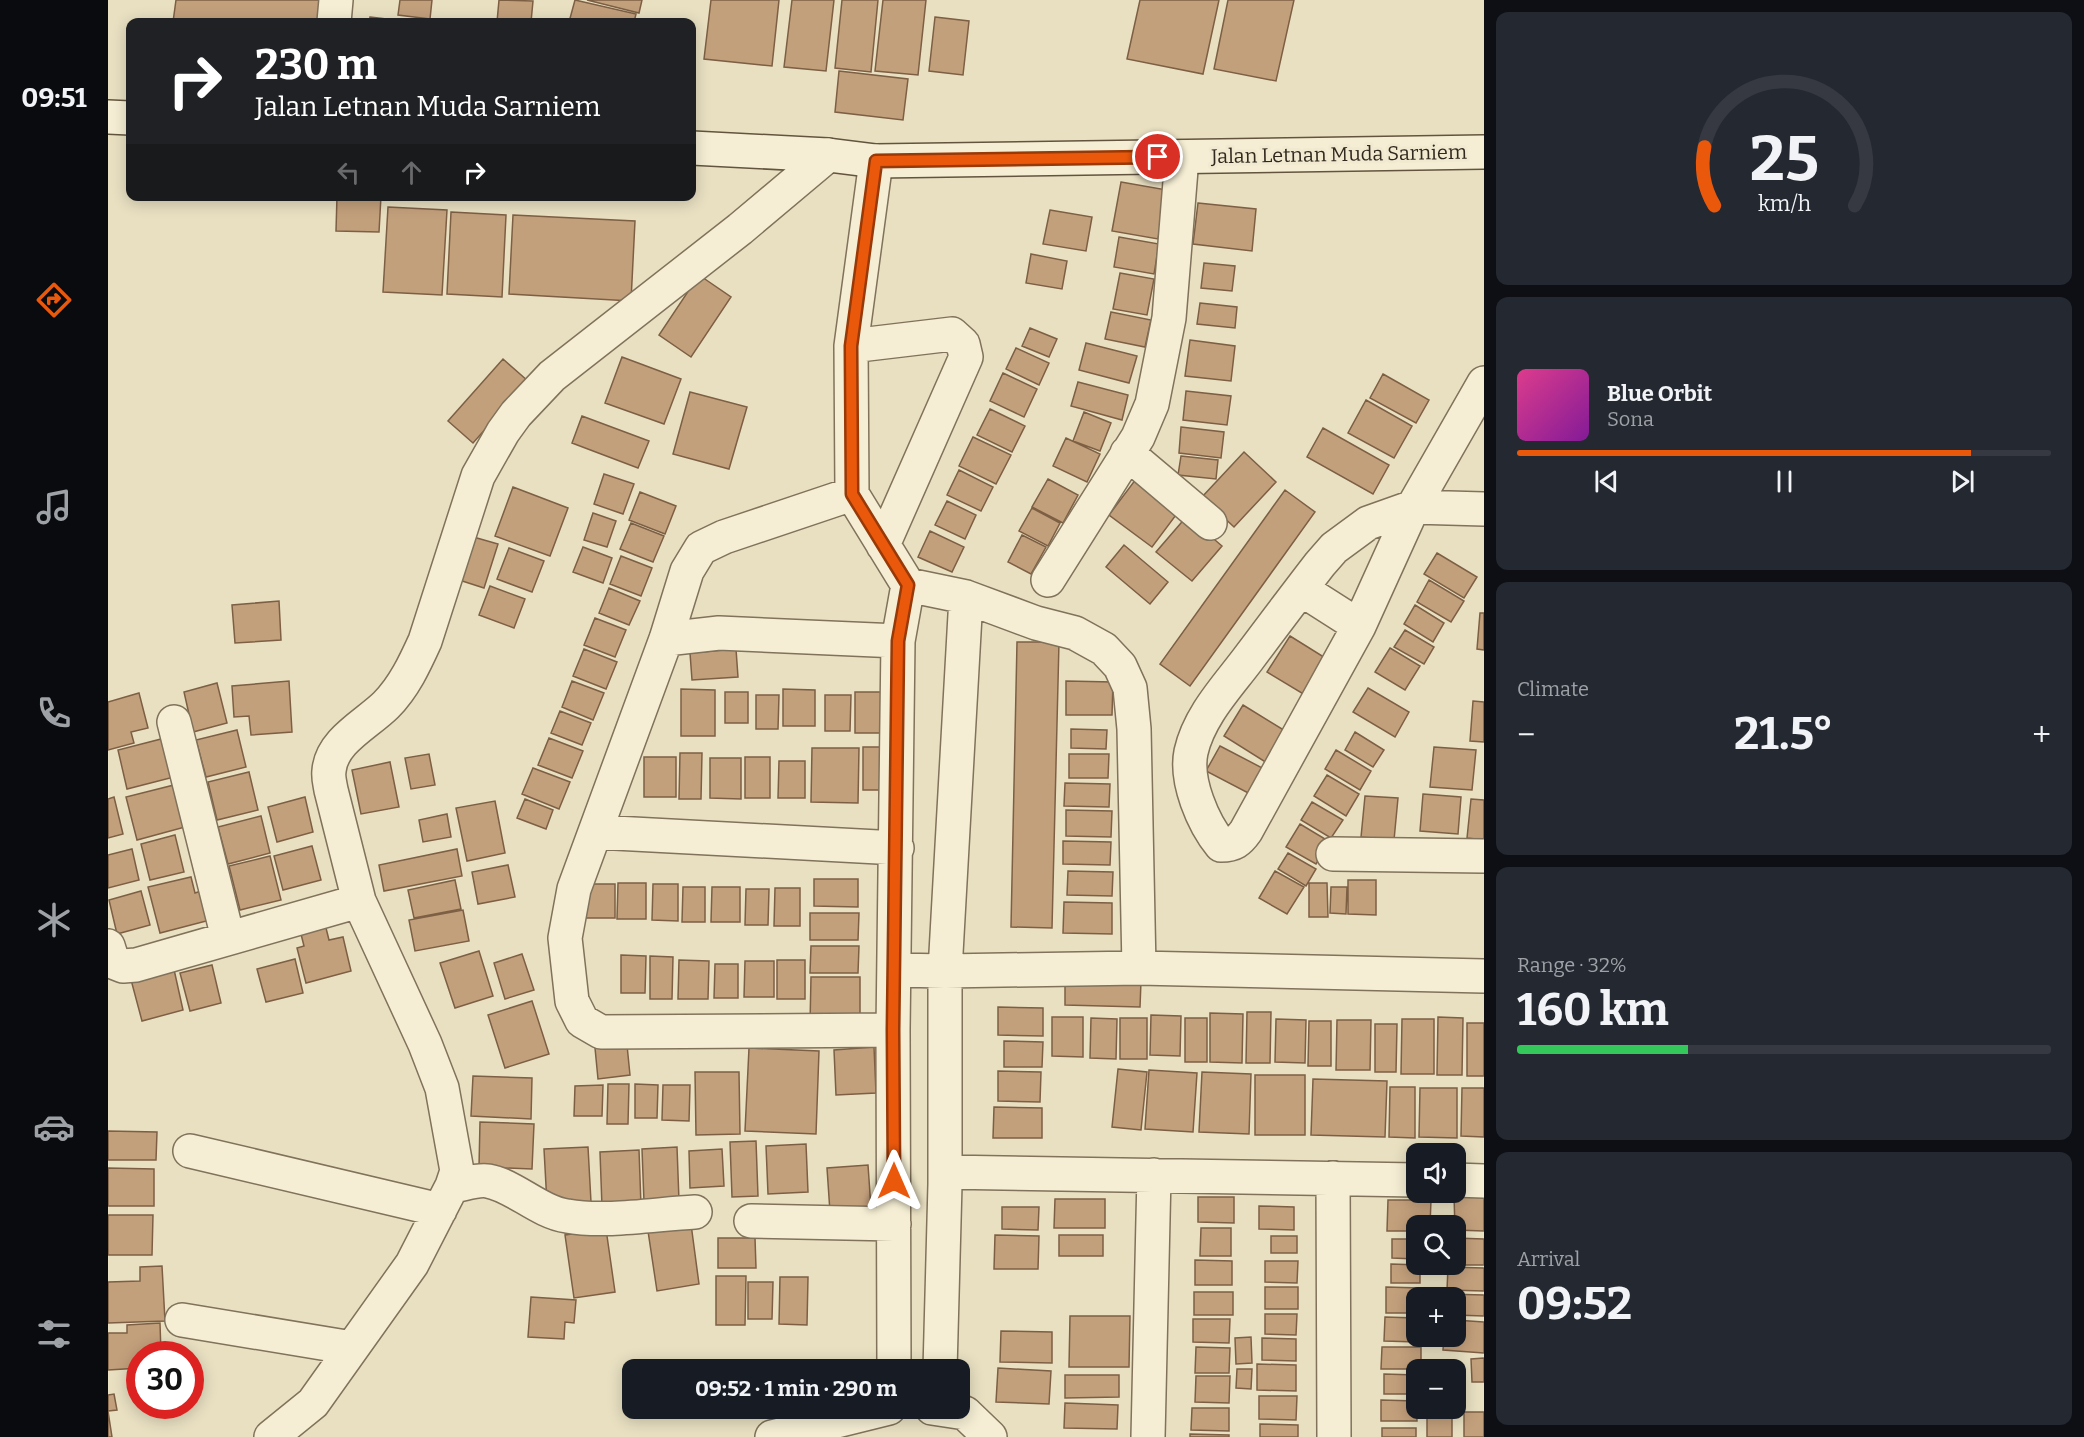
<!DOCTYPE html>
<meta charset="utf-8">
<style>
body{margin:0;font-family:Bitter,serif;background:#242831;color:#f1f3f6;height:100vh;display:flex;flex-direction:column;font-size:22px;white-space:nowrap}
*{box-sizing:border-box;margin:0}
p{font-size:20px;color:#9ea1a6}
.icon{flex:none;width:33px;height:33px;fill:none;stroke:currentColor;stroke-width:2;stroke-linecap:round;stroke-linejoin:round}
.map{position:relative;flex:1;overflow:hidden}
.sheet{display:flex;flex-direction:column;gap:12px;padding:12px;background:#0d0f14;width:600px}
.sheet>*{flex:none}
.top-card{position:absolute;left:18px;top:18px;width:570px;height:183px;border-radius:12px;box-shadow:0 3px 15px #0003;background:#202124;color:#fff;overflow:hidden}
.tools{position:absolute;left:1298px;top:1143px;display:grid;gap:12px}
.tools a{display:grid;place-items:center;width:60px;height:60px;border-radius:12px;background:#171b24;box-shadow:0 3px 15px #0003;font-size:30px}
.speed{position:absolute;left:18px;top:1341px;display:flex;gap:12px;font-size:30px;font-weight:700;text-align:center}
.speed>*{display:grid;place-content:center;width:78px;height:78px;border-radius:50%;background:#171b24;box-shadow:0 3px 15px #0003;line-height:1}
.speed .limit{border:9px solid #d22;background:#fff;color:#111}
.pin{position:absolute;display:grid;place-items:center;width:51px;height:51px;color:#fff;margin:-26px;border:3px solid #fff;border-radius:50%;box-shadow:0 2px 6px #0007}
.me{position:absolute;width:66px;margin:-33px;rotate:0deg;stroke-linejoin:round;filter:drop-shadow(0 0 4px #0008)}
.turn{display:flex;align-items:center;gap:21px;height:126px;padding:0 30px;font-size:27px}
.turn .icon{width:78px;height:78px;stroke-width:2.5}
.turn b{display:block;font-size:42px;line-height:51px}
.lanes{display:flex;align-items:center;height:57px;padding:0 30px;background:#0003;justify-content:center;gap:30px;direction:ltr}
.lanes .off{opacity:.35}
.big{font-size:45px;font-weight:700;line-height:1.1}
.sheet .card{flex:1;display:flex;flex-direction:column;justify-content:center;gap:9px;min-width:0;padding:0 21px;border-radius:12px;background:#242831}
.sheet .dial{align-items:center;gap:0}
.dial svg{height:156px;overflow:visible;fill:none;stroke:#363941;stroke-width:7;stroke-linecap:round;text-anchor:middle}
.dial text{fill:#f1f3f6;stroke:none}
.song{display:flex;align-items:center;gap:18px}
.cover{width:72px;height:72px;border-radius:9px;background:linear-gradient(135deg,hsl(330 70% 55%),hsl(290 70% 35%))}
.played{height:6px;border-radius:3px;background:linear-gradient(90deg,#ea580c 85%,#363941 85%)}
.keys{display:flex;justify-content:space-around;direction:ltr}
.heat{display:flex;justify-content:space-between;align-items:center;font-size:33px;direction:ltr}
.charge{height:9px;border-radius:4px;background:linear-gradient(90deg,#34c759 32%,#363941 0)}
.trip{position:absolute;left:514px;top:1359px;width:348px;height:60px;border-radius:12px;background:#171b24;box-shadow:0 3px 15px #0003;font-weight:700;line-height:60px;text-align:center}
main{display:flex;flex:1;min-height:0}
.tabs{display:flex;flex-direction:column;width:108px;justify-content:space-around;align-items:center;background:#090b0e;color:#9ea1a6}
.tabs .icon{width:42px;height:42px}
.tabs .current{color:#ea580c}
.tabs b{font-size:27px;color:#f1f3f6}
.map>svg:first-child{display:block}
</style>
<main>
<nav class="tabs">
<b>09:51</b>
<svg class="icon current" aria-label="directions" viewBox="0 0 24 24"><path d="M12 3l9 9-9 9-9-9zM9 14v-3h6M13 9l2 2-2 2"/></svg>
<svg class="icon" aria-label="music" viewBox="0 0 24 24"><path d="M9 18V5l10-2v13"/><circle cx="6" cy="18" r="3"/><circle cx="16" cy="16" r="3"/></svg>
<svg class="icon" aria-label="phone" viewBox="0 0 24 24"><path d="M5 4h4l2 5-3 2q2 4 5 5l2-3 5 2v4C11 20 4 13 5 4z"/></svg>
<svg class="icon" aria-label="climate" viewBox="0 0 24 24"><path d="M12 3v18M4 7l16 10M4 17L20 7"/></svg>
<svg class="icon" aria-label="car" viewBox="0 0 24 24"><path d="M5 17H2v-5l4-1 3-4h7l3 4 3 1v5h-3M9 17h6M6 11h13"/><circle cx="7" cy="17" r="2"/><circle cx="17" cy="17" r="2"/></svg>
<svg class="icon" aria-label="filters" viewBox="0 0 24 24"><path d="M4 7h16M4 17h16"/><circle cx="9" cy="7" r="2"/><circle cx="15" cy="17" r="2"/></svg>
</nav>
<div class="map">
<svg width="1376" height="1437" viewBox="0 0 1376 1437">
<rect width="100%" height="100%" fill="#e9e0c2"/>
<!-- building -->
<path fill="#c3a07c" stroke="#7d5f44" stroke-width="1.5" d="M68 0H212L210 22H65Z
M292 0H324L322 19 290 15Z
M391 0 425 1 423 22H389Z
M467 0 528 14 526 22H461Z
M479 0H534L531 13Z
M603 0H671L664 66 596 59Z
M684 0H726L718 71 676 67Z
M734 0H770L763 72 727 68Z
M775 0H818L810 75 767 71Z
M1032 0H1111L1095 74 1019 59Z
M1120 0H1186L1168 81 1106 69Z
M262 17 295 21V22H261Z
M827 17 861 21 855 75 821 71Z
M731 71 800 79 795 120 727 112Z
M1013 182 1059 190 1050 239 1004 231Z
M229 196H273L271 232 228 231Z
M1090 203 1148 209 1144 251 1085 244Z
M280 207 339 210 334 295 275 292Z
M942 210 984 217 978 251 935 244Z
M343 212 398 215 394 297 339 294Z
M405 215 527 221 523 301 401 294Z
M1011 237 1051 244 1046 274 1006 267Z
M923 254 959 261 954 289 918 283Z
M1096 263 1127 266 1124 291 1093 288Z
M1012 273 1046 279 1039 315 1005 309Z
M591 275 623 297 583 357 551 335Z
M1092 303 1129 307 1127 328 1089 324Z
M1003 312 1043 320 1037 347 997 339Z
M922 328 949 339 941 357 914 346Z
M1082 340 1127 346 1123 381 1077 376Z
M978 343 1029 356 1021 383 971 370Z
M908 348 941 363 931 385 898 369Z
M514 357 573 379 556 424 497 403Z
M395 359 420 381 365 443 340 421Z
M895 373 929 389 916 417 882 401Z
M1275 374 1321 400 1308 423 1262 398Z
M970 382 1020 395 1014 420 963 406Z
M1078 391 1123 396 1119 425 1075 420Z
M582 392 639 407 621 469 565 454Z
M1258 400 1304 426 1286 458 1240 433Z
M882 409 917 426 904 452 869 435Z
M976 412 1003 423 992 451 965 441Z
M474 416 541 441 530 468 464 443Z
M1073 427 1116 432 1113 458 1071 453Z
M1215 428 1281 465 1265 494 1199 457Z
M865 437 903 455 888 484 851 466Z
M958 438 992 454 979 482 945 466Z
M1136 452 1168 482 1126 527 1094 497Z
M1073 456 1110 460 1108 479 1070 475Z
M851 470 885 487 873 511 839 495Z
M496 474 526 484 515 514 486 504Z
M940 479 970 495 955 523 924 507Z
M1028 479 1071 511 1044 547 1001 515Z
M405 487 460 508 442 556 387 536Z
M1177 490 1207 512 1082 686 1052 664Z
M532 492 568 506 557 534 521 520Z
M839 501 868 515 857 539 827 525Z
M924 508 952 523 940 546 911 531Z
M485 513 508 521 499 547 476 540Z
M1079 516 1114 546 1084 581 1048 552Z
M523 523 556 536 545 562 512 549Z
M822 531 856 547 844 572 810 557Z
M914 535 938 547 923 574 900 562Z
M362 536 390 544 376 588 348 579Z
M1016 545 1060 582 1042 604 998 567Z
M475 547 504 558 495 583 465 572Z
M401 548 436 561 424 592 389 579Z
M1329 553 1369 577 1356 598 1316 574Z
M513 556 544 568 533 596 502 584Z
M1321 580 1356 601 1343 622 1309 602Z
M382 586 417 599 406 628 371 615Z
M501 588 532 601 521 625 491 613Z
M171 601 173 640 127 643 124 605Z
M1307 605 1336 623 1325 642 1296 624Z
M1372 613H1376V650L1369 649Z
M487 618 518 630 507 657 476 645Z
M1297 630 1326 647 1316 664 1286 647Z
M1182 636 1219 659 1197 695 1159 672Z
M909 642H951L944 928 903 927Z
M1282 648 1312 666 1297 690 1267 672Z
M476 649 509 662 498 689 465 676Z
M628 649 630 677 584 680 582 653Z
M181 681 184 732 143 735 141 716 126 717 124 686Z
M464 681 496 693 485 720 454 707Z
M958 681 1005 682 1004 715H958Z
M109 683 119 723 85 732 76 692Z
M1260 688 1301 712 1287 737 1245 712Z
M573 689 607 690V736H573Z
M675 689 707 690V726H675Z
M617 692H640V723H617Z
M747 692H777V733H747Z
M31 693 40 728 23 732 26 743 0 750V702Z
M648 695H671L670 729H648Z
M717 695H743L742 731H717Z
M1365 701 1376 702V742L1362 741Z
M1135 705 1179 732 1159 763 1116 736Z
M452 711 483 723 474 745 443 733Z
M963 729 999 730 998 749 963 748Z
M129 730 138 767 98 777 88 740Z
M1247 732 1276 750 1265 767 1237 750Z
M57 738 66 777 19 789 10 750Z
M441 738 475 751 464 778 430 765Z
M1112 746 1160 771 1146 796 1098 771Z
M755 747H784L783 790H755Z
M1326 747 1368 750 1364 790 1322 787Z
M704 748H751L750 803 703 802Z
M1228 750 1263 771 1252 790 1217 769Z
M572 753H594L593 799H571Z
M321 754 327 785 303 789 297 758Z
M961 754H1001L1000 778H961Z
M536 757H568V797H536Z
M637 757H662V798H637Z
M602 758H633V799L602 798Z
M671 761H697V798H670Z
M282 762 291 807 253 814 244 770Z
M425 768 462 782 451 809 414 794Z
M141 772 150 810 109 820 100 782Z
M1219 775 1251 794 1238 816 1206 796Z
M957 783 1002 784 1001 807 956 806Z
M66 785 77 827 29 840 18 797Z
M1315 794 1353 797 1350 834 1312 831Z
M1257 796 1290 798 1286 840 1253 837Z
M6 797 15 834 0 838V799Z
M197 797 205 832 169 842 160 807Z
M417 799 445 810 438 829 409 818Z
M1363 799 1376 800V840L1359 838Z
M387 801 397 853 359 861 348 808Z
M1204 802 1235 820 1223 838 1193 820Z
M958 810 1004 811 1003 837 958 836Z
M339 814 343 837 315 842 311 820Z
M153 816 162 853 120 864 110 827Z
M1192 824 1222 842 1208 864 1178 847Z
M67 835 76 872 42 880 33 844Z
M955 841 1003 842 1002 865 955 864Z
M204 846 213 880 175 890 166 856Z
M24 849 31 880 0 888V855Z
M349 849 354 876 276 891 271 865Z
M1180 853 1208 869 1198 886 1170 869Z
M162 856 173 900 132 910 121 866Z
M400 865 407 897 370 904 364 872Z
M960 871 1005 872 1004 896 959 895Z
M1167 871 1196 887 1179 914 1151 898Z
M83 877 87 893 99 889 106 919 52 933 40 887Z
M706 879H750V907L706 906Z
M347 880 353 909 306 918 300 890Z
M1240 880H1268V915L1240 914Z
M510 883H538V919H509Z
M1201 883H1219L1220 917H1201Z
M477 884H507V918H477Z
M545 884H570V921L544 920Z
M575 887H597V922H574Z
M604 887H632V922H603Z
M1223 887H1239L1238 914 1222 913Z
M667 888H692V926H666Z
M638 889H661L660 925H637Z
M33 891 42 925 9 934 1 900Z
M956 902 1004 903V934L955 933Z
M355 910 361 941 307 951 301 920Z
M702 913H751L750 940H702Z
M217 924 221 940 235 937 243 971 198 983 189 948 196 946 192 930Z
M703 946H751L750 973H702Z
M371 951 385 996 347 1008 332 963Z
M414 954 426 990 397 999 386 963Z
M513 955 538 956 537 993H513Z
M542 956 565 957 564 999H542Z
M187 959 195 993 158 1002 149 969Z
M571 960 601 961 600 999H570Z
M669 960H697V999H669Z
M637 961H666V997H636Z
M607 964H630V998H606Z
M65 965 75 1010 34 1021 22 976Z
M104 965 113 1003 82 1011 72 973Z
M703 977H752V1024H702Z
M957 979 1033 981 1032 1007 957 1005Z
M424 1001 441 1054 397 1068 380 1015Z
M890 1007 935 1008V1036L890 1035Z
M1139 1012H1163L1162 1063H1138Z
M1102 1013 1135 1014 1134 1063 1102 1062Z
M1043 1015 1073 1016 1072 1056 1042 1055Z
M944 1017H975V1057L944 1056Z
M1330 1017 1355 1018 1354 1075H1329Z
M983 1018 1009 1019 1008 1059 982 1058Z
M1012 1018H1039V1059H1012Z
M1077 1018H1099V1062H1077Z
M1168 1019 1198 1020 1197 1063 1167 1062Z
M1294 1019H1326V1074H1293Z
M1229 1020H1263L1262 1070H1228Z
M1201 1021H1223V1066H1200Z
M1359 1023H1376V1076H1359Z
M1267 1024H1289L1288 1072H1267Z
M896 1041 935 1042 934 1067H896Z
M519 1045 522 1075 490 1079 487 1048Z
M766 1047 768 1093 728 1095 726 1050Z
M641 1048 711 1051 708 1134 637 1131Z
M1010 1069 1039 1072 1033 1130 1004 1127Z
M1041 1070 1089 1073 1085 1132 1037 1129Z
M890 1071 933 1072 932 1102 890 1101Z
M587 1072H631L632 1134 588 1135Z
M1094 1072 1143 1074 1141 1134 1091 1132Z
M1147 1075H1197V1135H1147Z
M365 1076 424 1078 423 1119 363 1116Z
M1205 1079 1279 1081 1277 1137 1203 1135Z
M500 1084H521L520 1124H499Z
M527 1084 550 1085 549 1118H527Z
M495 1085 494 1116H466L467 1086Z
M555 1085H582L581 1121 554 1120Z
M1282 1087H1307V1138L1281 1137Z
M1312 1088H1349V1138L1311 1137Z
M1354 1088H1376V1137L1353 1136Z
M886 1107 934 1108V1138H885Z
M372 1122 426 1124 424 1169 371 1167Z
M0 1131 49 1132 48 1160H0Z
M648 1141 650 1196 624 1197 622 1142Z
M698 1144 700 1192 660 1194 658 1146Z
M480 1147 483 1202 439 1204 436 1149Z
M569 1147 571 1201 536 1202 534 1149Z
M614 1149 616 1186 582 1188 581 1151Z
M531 1150 533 1206 494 1207 492 1152Z
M760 1165 763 1208 722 1212 719 1168Z
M0 1168 46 1169V1206H0Z
M1346 1195H1376V1231L1347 1230Z
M1090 1197H1126V1223L1090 1222Z
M947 1199H997V1228H946Z
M1280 1200H1323L1322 1226H1308V1231H1279Z
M1151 1206 1186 1207V1230L1151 1229Z
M894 1207H931L930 1230 894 1229Z
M0 1215H45L44 1255H0Z
M583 1224 591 1284 549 1291 540 1231Z
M1093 1228H1123V1256H1092Z
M498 1229 507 1292 466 1298 457 1235Z
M887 1235 931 1236 930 1269H886Z
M951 1235H995V1256H951Z
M1163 1236H1189V1253H1163Z
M610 1238H647L648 1268H610Z
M1347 1238 1376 1239V1265H1340L1347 1264Z
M1284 1239H1308V1259L1284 1258Z
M1087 1260 1124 1261V1285H1087Z
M1157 1261H1190L1189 1283 1157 1282Z
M1283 1264 1312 1265V1283H1283Z
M54 1266 57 1321 0 1323V1282L32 1281V1267Z
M1340 1267 1376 1268V1291L1339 1290Z
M608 1276H638L637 1325H608Z
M672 1277H700L699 1325 671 1324Z
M640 1282H665L664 1319H640Z
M1157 1287H1190V1309H1157Z
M1278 1287 1312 1288V1298H1308V1313H1278Z
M1086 1292H1125V1315H1086Z
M1338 1294 1376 1295V1316L1347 1315V1298H1337Z
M423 1297 468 1300 466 1323 457 1322 456 1339 420 1337Z
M1157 1314H1189L1188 1335 1157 1334Z
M962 1316H1022L1021 1367H961Z
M1277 1317 1308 1318 1309 1342 1276 1341Z
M1085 1319H1122L1121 1343 1085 1342Z
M1347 1320 1376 1322V1353L1335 1350 1336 1336H1347Z
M52 1323 53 1354H32V1368L0 1370V1333H19V1325Z
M893 1331 944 1332V1363L892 1362Z
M1143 1337 1144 1363 1128 1364 1127 1338Z
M1154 1338 1188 1339V1361L1154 1360Z
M1088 1347 1122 1348 1121 1373H1087Z
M1274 1347H1313V1369H1273Z
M1376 1358V1382H1364L1363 1359Z
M1149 1364 1188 1365V1391L1149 1390Z
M890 1368 943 1371 941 1404 888 1402Z
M1129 1369H1144L1143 1389 1128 1388Z
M1276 1374 1308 1375V1394H1276Z
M957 1375H1011V1397L957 1398Z
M1088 1376H1122L1121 1403 1087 1402Z
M6 1394 9 1410 0 1411 4 1437H0V1395Z
M1151 1396H1189L1188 1420 1151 1419Z
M1273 1400 1308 1401 1309 1421H1273Z
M957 1403 1010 1405 1009 1429 956 1428Z
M1084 1408H1121V1431L1083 1430Z
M1356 1412H1376V1437H1356Z
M1344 1415V1437H1319V1416Z
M1152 1424 1190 1425V1437H1152Z
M1274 1428H1308V1437H1274Z
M1082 1434 1121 1435V1437H1082Z"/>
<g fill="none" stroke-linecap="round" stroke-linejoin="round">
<defs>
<path id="minor" d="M226 22 228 0
M768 161 743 346 744 494 800 585 858 597 928 623 967 633 996 649 1012 666 1022 688 1026 729 1031 968
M743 346 844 334 855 344 858 357 775 545
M1376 383 1305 507 1251 626 1138 831C1131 841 1126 845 1113 845 1095 823 1077 781 1083 752 1091 716 1119 687 1140 659 1164 627 1188 595 1212 564L1226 548 1260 523 1305 507 1376 509
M1019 453 1102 523
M744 494 616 537 593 548 579 571 558 639 466 889 457 938 464 1001 474 1021 493 1032 785 1030
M940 580 1030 437 1044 404 1061 318 1074 157
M1193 589 1251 626
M558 639 611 633 790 641
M66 722 120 938
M488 832 789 848
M1225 854 1376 856
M0 946 5 962 15 966 28 965 251 901
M787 970 837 971 1031 968 1376 976
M82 1151 332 1210
M837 1172 1308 1180
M1225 1178 1226 1437
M1347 1180 1376 1181
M344 1186C354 1185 369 1179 380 1181 405 1185 431 1212 459 1216 497 1223 548 1214 587 1212
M643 1221 786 1224
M74 1320 244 1348
M786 1370 785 1030 790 641 800 585
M832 1370 837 1184V971L858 597
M824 1408 857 1413 882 1437
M163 1437 205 1403 304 1264 344 1186 349 1171 334 1088 317 1044 251 901 223 790C222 784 220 777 221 771 223 741 259 724 278 705 296 687 307 663 317 641L370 476 395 432 408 414 444 376 632 229 720 155
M664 1437 781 1408
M1040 1437 1046 1175"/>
<path id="secondary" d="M0 117 22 118
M584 148 720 155 768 161 1376 152"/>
</defs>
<!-- minor casing -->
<use href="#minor" stroke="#80725b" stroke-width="36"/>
<!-- secondary casing -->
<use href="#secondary" stroke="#62543e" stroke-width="36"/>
<!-- minor -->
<use href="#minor" stroke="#f5eed4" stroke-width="33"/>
<!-- secondary -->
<use href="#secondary" stroke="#f5eed4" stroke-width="33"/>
</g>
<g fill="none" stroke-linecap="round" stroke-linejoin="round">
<defs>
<path id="route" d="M786 1181 785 1030 790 641 800 585 744 494 743 346 768 161 1050 157"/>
</defs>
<!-- route casing -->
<use href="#route" stroke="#983908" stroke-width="15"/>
<!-- route -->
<use href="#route" stroke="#ea580c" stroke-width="10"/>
</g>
<g text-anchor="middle" stroke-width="6" stroke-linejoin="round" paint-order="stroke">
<!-- street labels -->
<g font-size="20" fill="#32291e" stroke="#f1ead1">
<text transform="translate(1231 154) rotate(-1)" y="7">Jalan Letnan Muda Sarniem</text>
</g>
</g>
</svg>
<div class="tools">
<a><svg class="icon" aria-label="sound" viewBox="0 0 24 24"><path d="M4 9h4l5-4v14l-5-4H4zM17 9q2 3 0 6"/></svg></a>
<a><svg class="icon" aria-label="search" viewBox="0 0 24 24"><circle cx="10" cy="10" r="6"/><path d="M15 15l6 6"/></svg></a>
<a>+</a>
<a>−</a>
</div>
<div class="speed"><div class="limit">30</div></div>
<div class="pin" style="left:1050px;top:157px;background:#d93025"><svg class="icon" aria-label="arrive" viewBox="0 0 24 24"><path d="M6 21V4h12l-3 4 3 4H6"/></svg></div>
<svg class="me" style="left:786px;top:1181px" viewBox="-20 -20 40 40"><path d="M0-17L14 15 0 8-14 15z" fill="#ea580c" stroke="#fff" stroke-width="4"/></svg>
<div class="trip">09:52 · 1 min · 290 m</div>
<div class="top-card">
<div class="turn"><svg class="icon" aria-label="right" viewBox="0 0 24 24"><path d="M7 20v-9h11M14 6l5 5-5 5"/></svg><div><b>230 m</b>Jalan Letnan Muda Sarniem</div></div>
<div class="lanes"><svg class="icon off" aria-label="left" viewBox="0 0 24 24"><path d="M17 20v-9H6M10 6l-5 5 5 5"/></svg><svg class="icon off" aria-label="ahead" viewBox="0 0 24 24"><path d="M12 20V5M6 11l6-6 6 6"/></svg><svg class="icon" aria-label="right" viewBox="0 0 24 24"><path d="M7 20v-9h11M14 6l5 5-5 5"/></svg></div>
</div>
</div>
<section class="sheet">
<div class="card dial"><svg viewBox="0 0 100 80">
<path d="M14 69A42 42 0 1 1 86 69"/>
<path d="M14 69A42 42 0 0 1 9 39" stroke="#ea580c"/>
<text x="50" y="56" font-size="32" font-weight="700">25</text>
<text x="50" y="72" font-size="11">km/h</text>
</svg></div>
<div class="card">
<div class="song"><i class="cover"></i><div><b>Blue Orbit</b><p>Sona</p></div></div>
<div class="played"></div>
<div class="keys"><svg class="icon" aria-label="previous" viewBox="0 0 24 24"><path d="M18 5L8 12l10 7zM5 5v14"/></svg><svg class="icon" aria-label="pause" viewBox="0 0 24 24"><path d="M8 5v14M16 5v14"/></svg><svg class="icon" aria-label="next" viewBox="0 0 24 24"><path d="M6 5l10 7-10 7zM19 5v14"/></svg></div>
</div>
<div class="card"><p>Climate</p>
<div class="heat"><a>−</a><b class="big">21.5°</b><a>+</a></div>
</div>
<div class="card"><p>Range · 32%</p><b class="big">160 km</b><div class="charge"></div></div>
<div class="card"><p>Arrival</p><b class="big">09:52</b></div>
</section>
</main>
